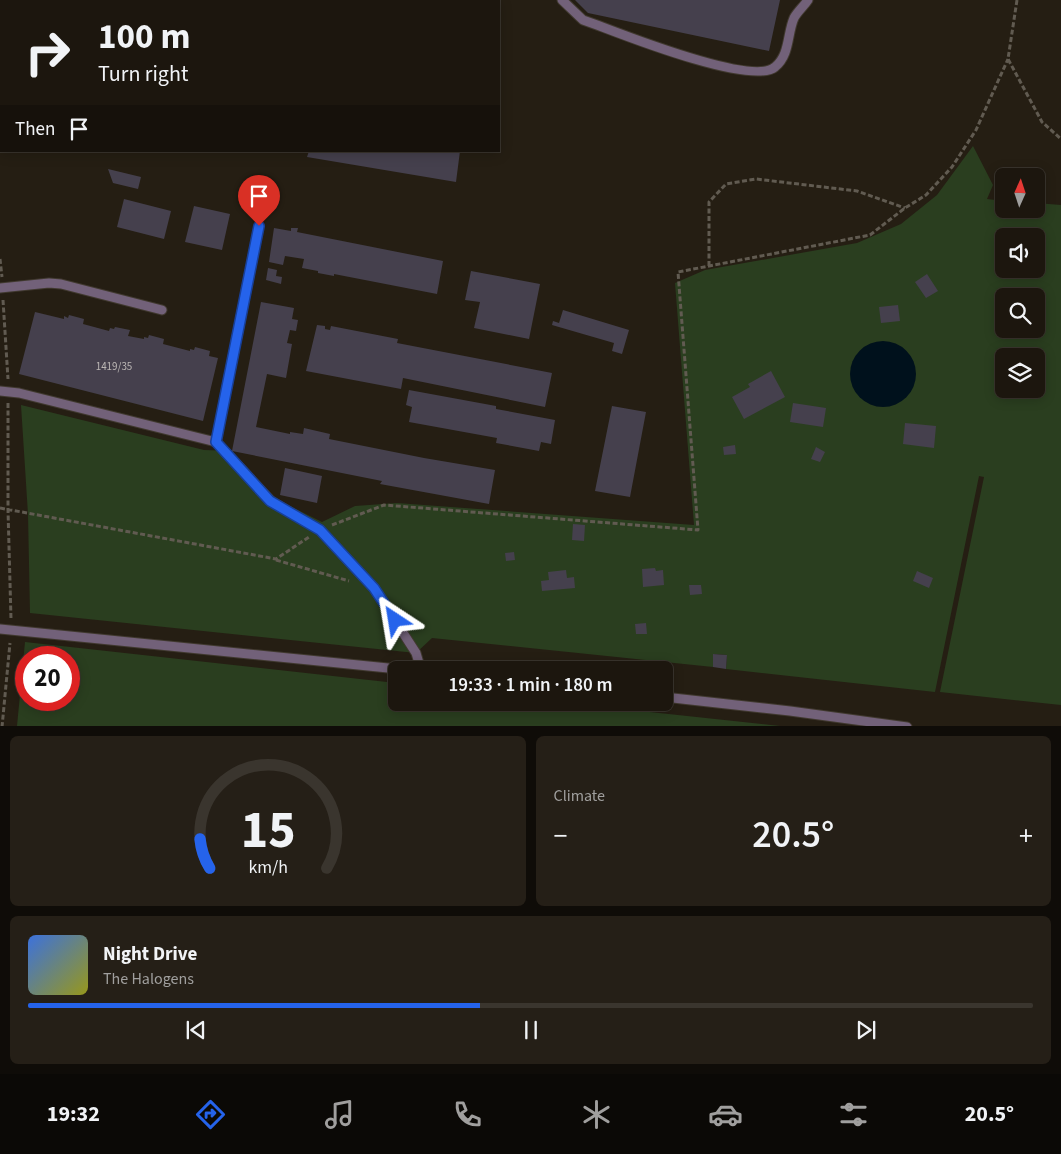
<!DOCTYPE html>
<meta charset="utf-8">
<style>
body{margin:0;font-family:"Source Sans 3",sans-serif;background:#251f17;color:#f1f3f6;height:100vh;display:flex;flex-direction:column;font-size:19px;white-space:nowrap}
*{box-sizing:border-box;margin:0}
p{font-size:16px;color:#a09f9e}
.icon{flex:none;width:28px;height:28px;fill:none;stroke:currentColor;stroke-width:2;stroke-linecap:round;stroke-linejoin:round}
.map{position:relative;height:726px;overflow:hidden}
.sheet{display:flex;flex-direction:column;gap:10px;padding:10px;background:#0f0c08;flex:1}
.sheet>*{flex:none}
.banner{position:absolute;left:0px;top:0px;width:500px;height:152px;box-shadow:0 2px 12px #0003,0 0 0 1px #3a352e;background:#1c160e;color:#f1f3f6;overflow:hidden}
.needle{width:32px;rotate:3deg}
.controls{position:absolute;left:995px;top:168px;display:grid;gap:10px}
.controls a{display:grid;place-items:center;width:50px;height:50px;border-radius:8px;background:#1c160e;box-shadow:0 2px 12px #0003,0 0 0 1px #3a352e;font-size:25px}
.speed{position:absolute;left:15px;top:646px;display:flex;gap:10px;font-size:25px;font-weight:700;text-align:center}
.speed>*{display:grid;place-content:center;width:65px;height:65px;border-radius:50%;background:#1c160e;box-shadow:0 2px 12px #0003,0 0 0 1px #3a352e;line-height:1}
.speed .limit{border:8px solid #d22;background:#fff;color:#111}
.pin{position:absolute;display:grid;place-items:center;width:42px;height:42px;color:#fff;margin:-51px -21px;border-radius:50% 50% 50% 0;rotate:-45deg;box-shadow:0 0 5px #0007}
.pin .icon{rotate:45deg}
.me{position:absolute;width:55px;margin:-28px;rotate:327deg;stroke-linejoin:round;filter:drop-shadow(0 0 4px #0008)}
.turn{display:flex;align-items:center;gap:18px;height:105px;padding:0 15px;font-size:22px}
.turn .icon{width:65px;height:65px;stroke-width:2.5}
.turn b{display:block;font-size:35px;line-height:42px}
.then{display:flex;align-items:center;height:48px;padding:0 15px;background:#0003;gap:10px;font-size:19px}
.big{font-size:38px;font-weight:600;line-height:1.1}
.sheet .widget{flex:1;display:flex;flex-direction:column;justify-content:center;gap:8px;min-width:0;padding:0 18px;border-radius:8px;background:#251f17}
.sheet .dial{align-items:center;gap:0}
.dial svg{height:130px;overflow:visible;fill:none;stroke:#3a352e;stroke-width:7;stroke-linecap:round;text-anchor:middle}
.dial text{fill:#f1f3f6;stroke:none}
.song{display:flex;align-items:center;gap:15px}
.cover{width:60px;height:60px;border-radius:8px;background:linear-gradient(135deg,hsl(220 70% 55%),hsl(60 70% 35%))}
.played{height:5px;border-radius:2px;background:linear-gradient(90deg,#2563eb 45%,#3a352e 45%)}
.keys{display:flex;justify-content:space-around;direction:ltr}
.heat{display:flex;justify-content:space-between;align-items:center;font-size:28px;direction:ltr}
.sheet .tiles{flex:1;display:grid;gap:10px;grid-template-columns:1fr 1fr}
.widget:last-child{grid-column:span 2}
.trip{position:absolute;left:388px;top:661px;width:285px;height:50px;border-radius:8px;background:#1c160e;box-shadow:0 2px 12px #0003,0 0 0 1px #3a352e;font-weight:600;line-height:50px;text-align:center}
.menu{display:flex;height:80px;justify-content:space-around;align-items:center;background:#0b0906;color:#a09f9e}
.menu .icon{width:35px;height:35px}
.menu .selected{color:#2563eb}
.menu b{font-size:22px;color:#f1f3f6}
.map>svg:first-child{display:block}
</style>
<div class="map">
<svg width="1061" height="727" viewBox="0 0 1061 727">
<rect width="100%" height="100%" fill="#251e13"/>
<!-- green -->
<path fill="#2a3e1f" fill-rule="evenodd" d="M973 146 993 185 987 199 1004 201V209H1036V203L1061 205V705L940 692 984 477 979 476 935 692 726 669 727 655 714 654 713 667 432 638 416 653 30 613 28 514 21 405 204 450 232 451 276 499 322 522 355 506 397 503 694 525 675 283 705 270 857 243 901 224 937 195ZM1004 236H1036V269H1004ZM1004 296H1036V329H1004ZM1004 356H1036V389H1004Z
M25 642 396 683V702L566 703 780 726H17ZM26 658H69V700H26Z"/>
<!-- water -->
<path fill="#00111c" d="M850 374a33 33 0 1 1 66 0a33 33 0 1 1-66 0Z"/>
<!-- building -->
<path fill="#45404d" d="M575 0H780L769 51 588 13Z
M309 151H460L456 182 307 157Z
M108 169 141 177 138 189 113 183Z
M124 199 171 211 164 239 117 227Z
M194 206 230 214 222 250 185 242Z
M274 228 291 231V228H298L297 232 443 261 437 294 334 274V276L318 273V271L302 268 304 259 285 256 283 265 269 262Z
M268 268 277 270 276 276 282 277 281 284 266 280Z
M471 271 540 284 529 339 474 328 480 302 465 300Z
M927 274 938 291 926 298 915 282Z
M261 302 294 308 292 319 298 320 296 331 290 330 287 343 292 344 286 378 267 374 256 427 290 434V432L303 434 304 428 330 434 329 439 424 458 495 470 489 504 380 484 382 481 232 451Z
M898 305 900 321 881 323 879 307Z
M563 310 629 330 622 354 612 351 614 343 552 325 553 321 559 323Z
M35 312 64 319V316L68 318 69 315 84 319 83 324 109 331 110 328 114 329 115 327 130 330 128 336 144 339V337L148 338 149 335 164 339 163 344 190 351V349L194 350 195 347 210 351 209 356 218 358 203 421 19 374Z
M317 325 325 326V329L330 330 331 326 398 339 397 343 552 373 545 407 403 378 401 389 306 371Z
M771 371 785 397 744 419 732 397 750 387 748 384Z
M409 390 496 406V409L555 420 551 444 541 442 539 451 496 443 497 438 409 422 412 407 406 405Z
M793 403 826 408 823 427 790 422Z
M612 406 646 412 630 497 595 491Z
M905 423 936 426 934 448 903 444Z
M735 445 736 454 724 455 723 447Z
M816 447 825 452 820 462 811 459Z
M285 468 322 476 317 503 280 495Z
M573 524 585 525 584 541 572 540Z
M514 552 515 560 506 561 505 553Z
M655 568 656 571 663 570 664 585 643 587 642 569Z
M566 570 567 578 574 577 575 588 542 591 541 581 549 580 548 572Z
M917 571 933 578 929 588 913 581Z
M689 585H701L702 594 690 595Z
M646 623 647 634H636L635 624Z
M713 654 727 655 726 669 713 667Z"/>
<g fill="none" stroke-linecap="round" stroke-linejoin="round">
<defs>
<path id="lane" d="M562 0 583 20 597 25C626 36 753 86 775 67 790 55 787 34 794 18 797 12 804 6 808 0
M0 288 49 283 61 284 162 310
M0 391 19 393 216 442 271 501 320 530 374 588 416 653 421 670
M216 442 259 226
M0 629 408 670
M664 697 790 711 907 727"/>
</defs>
<!-- lane casing -->
<use href="#lane" stroke="#40392f" stroke-width="11"/>
<!-- path -->
<path stroke="#615b51" stroke-width="3" stroke-dasharray="5 2.5" stroke-linecap="butt" d="M1017 0 1008 59 1042 122 1061 139
M0 259 2 277
M709 266V202L726 184 756 179 857 191 905 208
M3 300 8 379
M8 403V510L11 619
M0 508 276 559 309 537
M332 525 384 505 698 530 678 272 870 235 905 208 926 195 952 167 976 130 1008 59
M276 560 349 581
M2 727 10 643"/>
<!-- lane -->
<use href="#lane" stroke="#726179" stroke-width="9"/>
</g>
<g fill="none" stroke-linecap="round" stroke-linejoin="round">
<defs>
<path id="route" d="M259 226 216 442 270 501 320 530 374 588 395 620"/>
</defs>
<!-- route casing -->
<use href="#route" stroke="#184099" stroke-width="12"/>
<!-- route -->
<use href="#route" stroke="#2563eb" stroke-width="9"/>
</g>
<g text-anchor="middle" stroke-width="5" stroke-linejoin="round" paint-order="stroke">
<!-- number labels -->
<g font-size="11" fill="#bcb7b5">
<text x="114" y="370">1419/35</text>
</g>
</g>
</svg>
<div class="controls">
<a><svg class="needle" viewBox="-14 -14 28 28"><path d="M0-13l5 13h-10z" fill="#e53935"/><path d="M0 13l5-13h-10z" fill="#a09f9e"/></svg></a>
<a><svg class="icon" aria-label="sound" viewBox="0 0 24 24"><path d="M4 9h4l5-4v14l-5-4H4zM17 9q2 3 0 6"/></svg></a>
<a><svg class="icon" aria-label="search" viewBox="0 0 24 24"><circle cx="10" cy="10" r="6"/><path d="M15 15l6 6"/></svg></a>
<a><svg class="icon" aria-label="layers" viewBox="0 0 24 24"><path d="M12 4l9 5-9 5-9-5zM3 14l9 5 9-5"/></svg></a>
</div>
<div class="speed"><div class="limit">20</div></div>
<div class="pin" style="left:259px;top:226px;background:#d93025"><svg class="icon" aria-label="arrive" viewBox="0 0 24 24"><path d="M6 21V4h12l-3 4 3 4H6"/></svg></div>
<svg class="me" style="left:395px;top:620px" viewBox="-20 -20 40 40"><path d="M0-17L14 15 0 8-14 15z" fill="#2563eb" stroke="#fff" stroke-width="4"/></svg>
<div class="trip">19:33 · 1 min · 180 m</div>
<div class="banner">
<div class="turn"><svg class="icon" aria-label="right" viewBox="0 0 24 24"><path d="M7 20v-9h11M14 6l5 5-5 5"/></svg><div><b>100 m</b>Turn right</div></div>
<div class="then">Then<svg class="icon" aria-label="arrive" viewBox="0 0 24 24"><path d="M6 21V4h12l-3 4 3 4H6"/></svg></div>
</div>
</div>
<section class="sheet">
<div class="tiles">
<div class="widget dial"><svg viewBox="0 0 100 80">
<path d="M14 69A42 42 0 1 1 86 69"/>
<path d="M14 69A42 42 0 0 1 8 51" stroke="#2563eb"/>
<text x="50" y="56" font-size="32" font-weight="700">15</text>
<text x="50" y="72" font-size="11">km/h</text>
</svg></div>
<div class="widget"><p>Climate</p>
<div class="heat"><a>−</a><b class="big">20.5°</b><a>+</a></div>
</div>
<div class="widget">
<div class="song"><i class="cover"></i><div><b>Night Drive</b><p>The Halogens</p></div></div>
<div class="played"></div>
<div class="keys"><svg class="icon" aria-label="previous" viewBox="0 0 24 24"><path d="M18 5L8 12l10 7zM5 5v14"/></svg><svg class="icon" aria-label="pause" viewBox="0 0 24 24"><path d="M8 5v14M16 5v14"/></svg><svg class="icon" aria-label="next" viewBox="0 0 24 24"><path d="M6 5l10 7-10 7zM19 5v14"/></svg></div>
</div>
</div>
</section>
<nav class="menu">
<b>19:32</b>
<svg class="icon selected" aria-label="directions" viewBox="0 0 24 24"><path d="M12 3l9 9-9 9-9-9zM9 14v-3h6M13 9l2 2-2 2"/></svg>
<svg class="icon" aria-label="music" viewBox="0 0 24 24"><path d="M9 18V5l10-2v13"/><circle cx="6" cy="18" r="3"/><circle cx="16" cy="16" r="3"/></svg>
<svg class="icon" aria-label="phone" viewBox="0 0 24 24"><path d="M5 4h4l2 5-3 2q2 4 5 5l2-3 5 2v4C11 20 4 13 5 4z"/></svg>
<svg class="icon" aria-label="climate" viewBox="0 0 24 24"><path d="M12 3v18M4 7l16 10M4 17L20 7"/></svg>
<svg class="icon" aria-label="car" viewBox="0 0 24 24"><path d="M5 17H2v-5l4-1 3-4h7l3 4 3 1v5h-3M9 17h6M6 11h13"/><circle cx="7" cy="17" r="2"/><circle cx="17" cy="17" r="2"/></svg>
<svg class="icon" aria-label="filters" viewBox="0 0 24 24"><path d="M4 7h16M4 17h16"/><circle cx="9" cy="7" r="2"/><circle cx="15" cy="17" r="2"/></svg>
<b>20.5°</b>
</nav>
